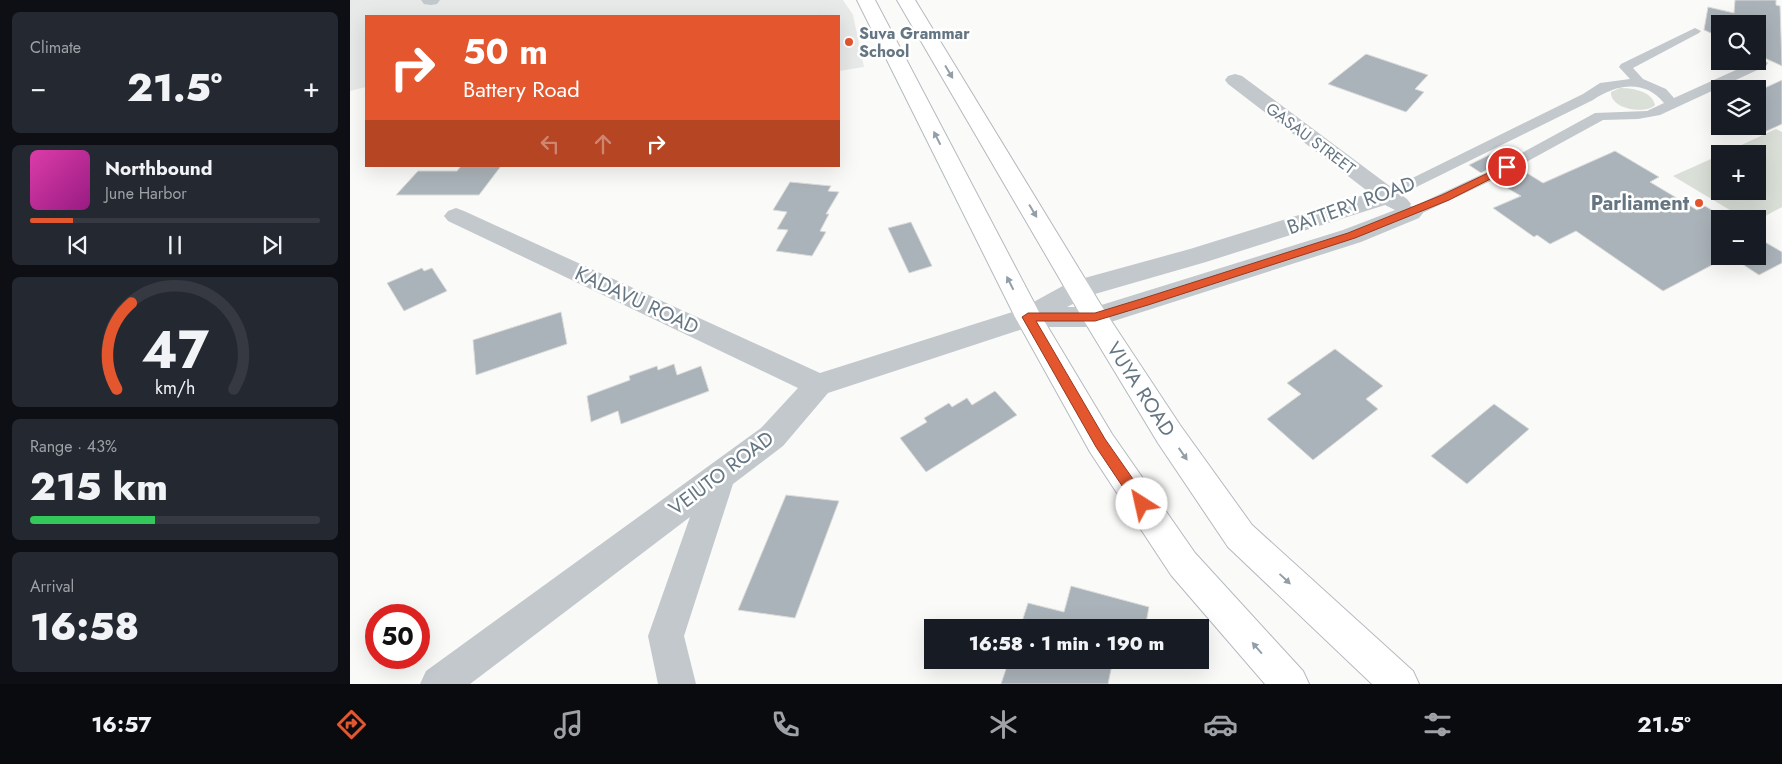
<!DOCTYPE html>
<meta charset="utf-8">
<style>
body{margin:0;font-family:Jost,sans-serif;background:#242831;color:#f1f3f6;height:100vh;display:flex;flex-direction:column;font-size:19px;white-space:nowrap}
*{box-sizing:border-box;margin:0}
p{font-size:16px;color:#9ea1a6}
.icon{flex:none;width:28px;height:28px;fill:none;stroke:currentColor;stroke-width:2;stroke-linecap:round;stroke-linejoin:round}
.map{position:relative;flex:1;overflow:hidden}
.details{display:flex;flex-direction:column;gap:12px;padding:12px;background:#0d0f14;width:350px}
.details>*{flex:none}
.top-card{position:absolute;left:15px;top:15px;width:475px;height:152px;border-radius:0px;box-shadow:0 5px 20px #0002;background:#e4572e;color:#fff;overflow:hidden}
.tools{position:absolute;left:1361px;top:15px;display:grid;gap:10px}
.tools a{display:grid;place-items:center;width:55px;height:55px;border-radius:0px;background:#171b24;box-shadow:0 5px 20px #0002;font-size:25px}
.speed{position:absolute;left:15px;top:604px;display:flex;gap:10px;font-size:25px;font-weight:700;text-align:center}
.speed>*{display:grid;place-content:center;width:65px;height:65px;border-radius:50%;background:#171b24;box-shadow:0 5px 20px #0002;line-height:1}
.speed .limit{border:8px solid #d22;background:#fff;color:#111}
.pin{position:absolute;display:grid;place-items:center;width:42px;height:42px;color:#fff;margin:-21px;border:2px solid #fff;border-radius:50%;box-shadow:0 1px 5px #0007}
.me{position:absolute;width:55px;margin:-28px;rotate:325deg;stroke-linejoin:round;filter:drop-shadow(0 0 4px #0008)}
.turn{display:flex;align-items:center;gap:18px;height:105px;padding:0 15px;font-size:22px}
.turn .icon{width:65px;height:65px;stroke-width:2.5}
.turn b{display:block;font-size:35px;line-height:42px}
.lanes{display:flex;align-items:center;height:48px;padding:0 15px;background:#0003;justify-content:center;gap:25px;direction:ltr}
.lanes .off{opacity:.35}
.big{font-size:38px;font-weight:800;line-height:1.1}
.details .card{flex:1;display:flex;flex-direction:column;justify-content:center;gap:8px;min-width:0;padding:0 18px;border-radius:8px;background:#242831}
.details .dial{align-items:center;gap:0}
.dial svg{height:130px;overflow:visible;fill:none;stroke:#363941;stroke-width:7;stroke-linecap:round;text-anchor:middle}
.dial text{fill:#f1f3f6;stroke:none}
.song{display:flex;align-items:center;gap:15px}
.cover{width:60px;height:60px;border-radius:8px;background:linear-gradient(135deg,hsl(320 70% 55%),hsl(310 70% 35%))}
.played{height:5px;border-radius:2px;background:linear-gradient(90deg,#e4572e 15%,#363941 15%)}
.keys{display:flex;justify-content:space-around;direction:ltr}
.heat{display:flex;justify-content:space-between;align-items:center;font-size:28px;direction:ltr}
.charge{height:8px;border-radius:4px;background:linear-gradient(90deg,#34c759 43%,#363941 0)}
.trip{position:absolute;left:574px;top:619px;width:285px;height:50px;border-radius:0px;background:#171b24;box-shadow:0 5px 20px #0002;font-weight:800;line-height:50px;text-align:center}
.dock{display:flex;height:80px;justify-content:space-around;align-items:center;background:#090b0e;color:#9ea1a6}
.dock .icon{width:35px;height:35px}
.dock .selected{color:#e4572e}
.dock b{font-size:22px;color:#f1f3f6}
main{display:flex;flex:1;min-height:0}
.map>svg:first-child{display:block}
</style>
<main>
<section class="details">
<div class="card"><p>Climate</p>
<div class="heat"><a>−</a><b class="big">21.5°</b><a>+</a></div>
</div>
<div class="card">
<div class="song"><i class="cover"></i><div><b>Northbound</b><p>June Harbor</p></div></div>
<div class="played"></div>
<div class="keys"><svg class="icon" aria-label="previous" viewBox="0 0 24 24"><path d="M18 5L8 12l10 7zM5 5v14"/></svg><svg class="icon" aria-label="pause" viewBox="0 0 24 24"><path d="M8 5v14M16 5v14"/></svg><svg class="icon" aria-label="next" viewBox="0 0 24 24"><path d="M6 5l10 7-10 7zM19 5v14"/></svg></div>
</div>
<div class="card dial"><svg viewBox="0 0 100 80">
<path d="M14 69A42 42 0 1 1 86 69"/>
<path d="M14 69A42 42 0 0 1 23 16" stroke="#e4572e"/>
<text x="50" y="56" font-size="32" font-weight="700">47</text>
<text x="50" y="72" font-size="11">km/h</text>
</svg></div>
<div class="card"><p>Range · 43%</p><b class="big">215 km</b><div class="charge"></div></div>
<div class="card"><p>Arrival</p><b class="big">16:58</b></div>
</section>
<div class="map">
<svg width="1432" height="684" viewBox="0 0 1432 684">
<rect width="100%" height="100%" fill="#fafaf8"/>
<!-- built -->
<path fill="#e8e9e9" d="M0 0H493L503 15 514 67 489 71V16H16V87L0 91Z"/>
<!-- green -->
<path fill="#dadfd7" d="M1270 88C1282 88 1302 91 1305 105 1295 115 1260 109 1261 92Z
M1426 129 1432 132V207L1408 220 1395 219 1323 176 1370 155V191H1408V154H1372Z"/>
<!-- building -->
<path fill="#aab3b9" stroke="#dcdcda" d="M1385 0H1426V5L1430 6 1432 66 1408 55V24H1370V37L1354 30 1358 7 1384 13Z
M1016 54 1078 75 1065 89 1074 92 1056 112 978 84Z
M1432 80V124L1408 135V91Z
M1265 151 1309 177 1300 182 1347 210 1355 206 1376 219H1370V256H1379L1313 291 1226 231 1200 244 1187 235 1184 237 1143 208 1171 196 1145 181 1169 168 1193 183Z
M1143 153 1155 160 1131 173 1119 165Z
M111 166H151L129 195H46L68 171H107Z
M440 182 481 186 478 191 489 192 476 214H479L470 231 476 232 462 256 426 251 438 230 427 229 437 212 423 210Z
M561 222 582 266 559 273 538 228Z
M1408 238 1432 252V263L1409 275 1380 256H1408Z
M72 268 74 271 82 268 97 291 54 311 37 283Z
M211 312 217 344 126 375 123 340Z
M985 349 1033 386 1016 399 1028 409 963 460 917 419 951 394 937 383Z
M324 364 327 375 351 366 359 391 271 424 268 411 241 422 237 396 280 380 279 376 307 366 308 370Z
M645 391 667 415 576 472 550 438 577 422 574 418 599 403 602 407 617 398 622 405Z
M1144 404 1179 429 1117 484 1081 456Z
M436 495 489 501 445 618 388 610Z
M721 586 799 607 795 628H670L678 603 714 612Z
M659 660H763L758 684H651Z"/>
<g fill="none" stroke-linecap="round" stroke-linejoin="round">
<defs>
<path id="secondary" d="M507 0H525L690 314 762 434 845 553 953 671 959 684H915L821 575 740 452 665 317Z
M547 0H565L754 310 830 425 902 525 1063 671 1069 684H1022L878 547 808 443 736 324Z"/>
</defs>
<!-- secondary casing -->
<use href="#secondary" stroke="#b3babf" stroke-width="2"/>
<!-- lane -->
<path fill="#c3c8cc" fill-rule="evenodd" d="M1345 28 1351 31 1349 33 1283 68 1293 79 1316 89 1324 98 1408 60 1412 59 1418 63 1416 66 1310 115 1288 119 1253 120 1149 177 1066 216H1056L1053 213 1056 210 1139 171 1245 113 1297 111 1314 103C1295 79 1266 84 1243 100L1042 199H1032L1030 196 1032 193 1233 94 1250 83 1280 79 1269 67 1271 64Z"/>
<!-- street -->
<path fill="#c3c8cc" fill-rule="evenodd" d="M71 0H90L87 4 81 5 74 4Z
M885 74 892 76 1057 199 1061 204 1060 206 1069 208 1073 213 1069 218 1011 242 745 327H679L478 393 433 446 383 484 334 636 346 684H308L298 636 340 517 120 684H70L76 671 411 428 448 388 98 221 94 216 98 211 106 208 114 211 470 373 669 310 720 282 840 249 1020 193 878 84 875 80 878 76ZM1035 205 1045 210 993 230 745 307H717L738 296 856 262Z"/>
<!-- secondary -->
<use href="#secondary" fill="#fff" fill-rule="evenodd"/>
</g>
<!-- one-way arrows -->
<defs><path id="oneway-solid" d="M-6-.8H1V-3.2L6.5 0L1 3.2V.8H-6Z" transform="scale(1.25)"/></defs>
<g fill="#939fa8">
<use href="#oneway-solid" transform="translate(599 72) rotate(59)"/>
<use href="#oneway-solid" transform="translate(587 138) rotate(-117)"/>
<use href="#oneway-solid" transform="translate(683 211) rotate(59)"/>
<use href="#oneway-solid" transform="translate(660 283) rotate(-117)"/>
<use href="#oneway-solid" transform="translate(833 454) rotate(55)"/>
<use href="#oneway-solid" transform="translate(935 579) rotate(43)"/>
<use href="#oneway-solid" transform="translate(907 648) rotate(-131)"/>
</g>
<!-- route -->
<path fill="#e4572e" stroke="#94391e" d="M1157 164 1162 167 1160 169 1099 200 1005 238 798 305 745 321H686L755 439 797 499 799 504 797 508 792 509 787 508 746 447 672 317 678 313H745L791 299 998 233 1092 195Z"/>
<!-- markers -->
<g fill="#e4572e" stroke="#fff" stroke-width="2">
<circle cx="499" cy="42" r="5"/>
<circle cx="1349" cy="203" r="5"/>
</g>
<g text-anchor="middle" stroke-width="5" stroke-linejoin="round" paint-order="stroke">
<!-- far-poi labels -->
<g font-size="16" font-weight="bold" fill="#657683" stroke="#fff" text-anchor="start">
<text x="509" y="39">Suva Grammar<tspan x="509" dy="18">School</tspan></text>
</g>
<!-- far-street labels -->
<g font-size="16" fill="#657683" stroke="#fff">
<text transform="translate(961 138) rotate(37)" y="6">GASAU STREET</text>
</g>
<!-- poi labels -->
<g font-size="20" font-weight="bold" fill="#657683" stroke="#fff" text-anchor="end">
<text x="1339" y="210">Parliament</text>
</g>
<!-- street labels -->
<g font-size="20" fill="#657683" stroke="#fff">
<text transform="translate(1001 205) rotate(-20)" y="7">BATTERY ROAD</text>
<text transform="translate(287 300) rotate(25)" y="7">KADAVU ROAD</text>
<text transform="translate(791 389) rotate(57)" y="7">VUYA ROAD</text>
<text transform="translate(371 473) rotate(-37)" y="7">VEIUTO ROAD</text>
</g>
</g>
</svg>
<div class="tools">
<a><svg class="icon" aria-label="search" viewBox="0 0 24 24"><circle cx="10" cy="10" r="6"/><path d="M15 15l6 6"/></svg></a>
<a><svg class="icon" aria-label="layers" viewBox="0 0 24 24"><path d="M12 4l9 5-9 5-9-5zM3 14l9 5 9-5"/></svg></a>
<a>+</a>
<a>−</a>
</div>
<div class="speed"><div class="limit">50</div></div>
<div class="pin" style="left:1157px;top:167px;background:#d93025"><svg class="icon" aria-label="arrive" viewBox="0 0 24 24"><path d="M6 21V4h12l-3 4 3 4H6"/></svg></div>
<svg class="me" style="left:792px;top:504px" viewBox="-20 -20 40 40"><circle r="19" fill="#fff"/><path d="M0-13L10 11 0 6-10 11z" fill="#e4572e"/></svg>
<div class="trip">16:58 · 1 min · 190 m</div>
<div class="top-card">
<div class="turn"><svg class="icon" aria-label="right" viewBox="0 0 24 24"><path d="M7 20v-9h11M14 6l5 5-5 5"/></svg><div><b>50 m</b>Battery Road</div></div>
<div class="lanes"><svg class="icon off" aria-label="left" viewBox="0 0 24 24"><path d="M17 20v-9H6M10 6l-5 5 5 5"/></svg><svg class="icon off" aria-label="ahead" viewBox="0 0 24 24"><path d="M12 20V5M6 11l6-6 6 6"/></svg><svg class="icon" aria-label="right" viewBox="0 0 24 24"><path d="M7 20v-9h11M14 6l5 5-5 5"/></svg></div>
</div>
</div>
</main>
<nav class="dock">
<b>16:57</b>
<svg class="icon selected" aria-label="directions" viewBox="0 0 24 24"><path d="M12 3l9 9-9 9-9-9zM9 14v-3h6M13 9l2 2-2 2"/></svg>
<svg class="icon" aria-label="music" viewBox="0 0 24 24"><path d="M9 18V5l10-2v13"/><circle cx="6" cy="18" r="3"/><circle cx="16" cy="16" r="3"/></svg>
<svg class="icon" aria-label="phone" viewBox="0 0 24 24"><path d="M5 4h4l2 5-3 2q2 4 5 5l2-3 5 2v4C11 20 4 13 5 4z"/></svg>
<svg class="icon" aria-label="climate" viewBox="0 0 24 24"><path d="M12 3v18M4 7l16 10M4 17L20 7"/></svg>
<svg class="icon" aria-label="car" viewBox="0 0 24 24"><path d="M5 17H2v-5l4-1 3-4h7l3 4 3 1v5h-3M9 17h6M6 11h13"/><circle cx="7" cy="17" r="2"/><circle cx="17" cy="17" r="2"/></svg>
<svg class="icon" aria-label="filters" viewBox="0 0 24 24"><path d="M4 7h16M4 17h16"/><circle cx="9" cy="7" r="2"/><circle cx="15" cy="17" r="2"/></svg>
<b>21.5°</b>
</nav>
